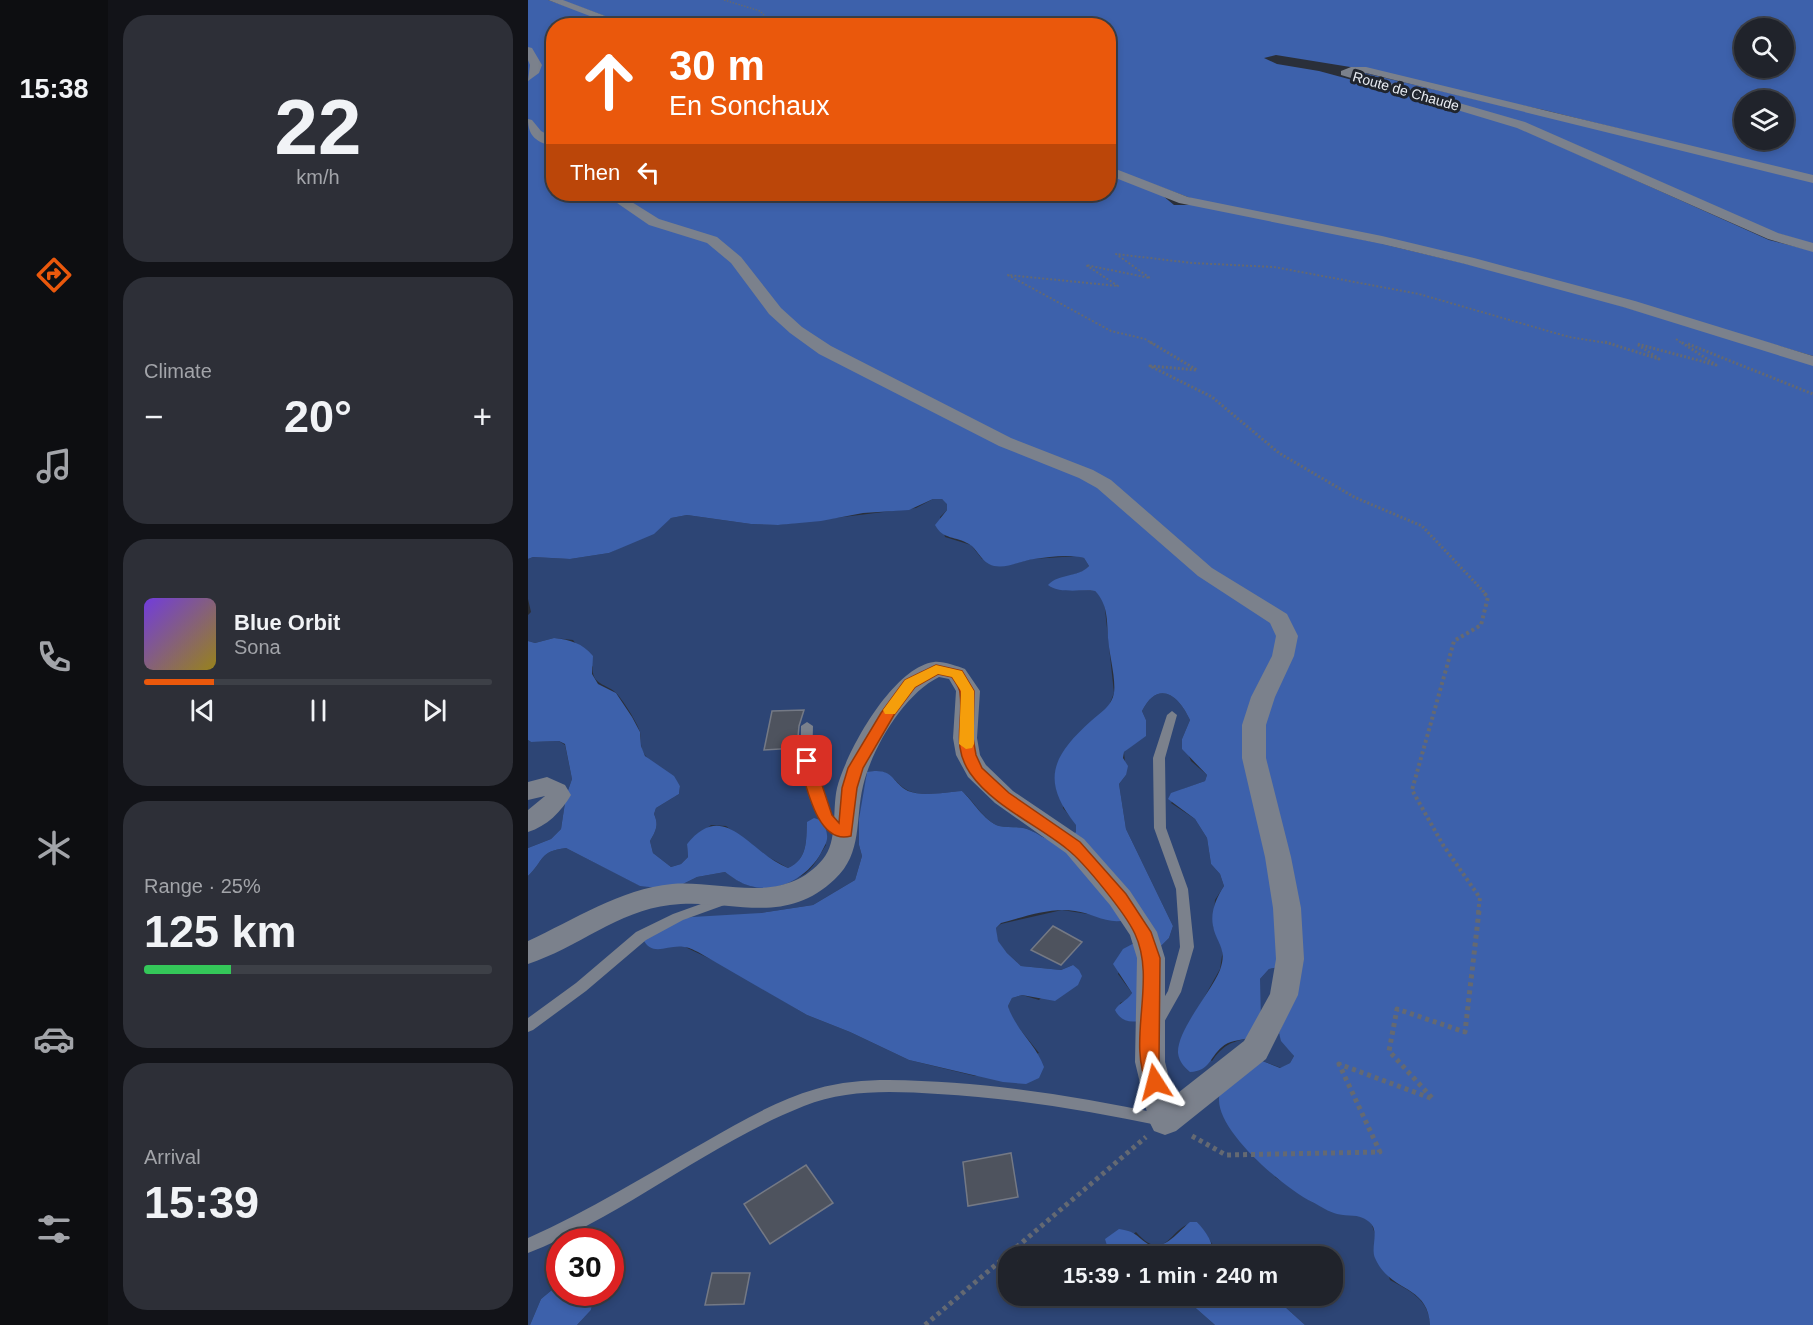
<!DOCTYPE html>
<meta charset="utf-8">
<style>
body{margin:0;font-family:Arial,sans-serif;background:#2d2f37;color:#f1f3f6;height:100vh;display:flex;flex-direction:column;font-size:22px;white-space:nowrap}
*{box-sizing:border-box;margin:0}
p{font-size:20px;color:#a2a4a9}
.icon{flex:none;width:33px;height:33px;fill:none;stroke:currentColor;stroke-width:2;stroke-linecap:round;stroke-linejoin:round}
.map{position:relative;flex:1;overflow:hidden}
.drawer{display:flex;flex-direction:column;gap:15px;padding:15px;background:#121318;width:420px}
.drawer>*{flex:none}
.banner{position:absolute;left:18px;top:18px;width:570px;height:183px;border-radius:24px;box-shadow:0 3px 9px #0003,0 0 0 2px #3d4047;background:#ea580c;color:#fff;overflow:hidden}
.fabs{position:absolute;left:1206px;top:18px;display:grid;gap:12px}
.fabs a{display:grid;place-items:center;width:60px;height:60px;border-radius:50%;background:#20232b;box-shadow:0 3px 9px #0003,0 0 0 2px #3d4047;font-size:30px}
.speed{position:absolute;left:18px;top:1228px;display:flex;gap:12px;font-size:30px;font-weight:700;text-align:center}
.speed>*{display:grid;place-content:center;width:78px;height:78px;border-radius:50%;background:#20232b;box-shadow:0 3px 9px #0003,0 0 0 2px #3d4047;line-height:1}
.speed .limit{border:9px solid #d22;background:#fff;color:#111}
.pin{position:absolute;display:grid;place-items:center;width:51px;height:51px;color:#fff;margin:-26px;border-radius:12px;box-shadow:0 3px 9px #0006}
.me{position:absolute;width:66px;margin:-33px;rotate:351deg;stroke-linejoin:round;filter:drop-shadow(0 0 4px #0008)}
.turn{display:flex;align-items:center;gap:21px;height:126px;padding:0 24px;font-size:27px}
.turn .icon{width:78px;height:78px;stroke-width:2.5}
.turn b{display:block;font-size:42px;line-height:51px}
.then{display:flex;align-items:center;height:57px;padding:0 24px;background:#0003;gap:12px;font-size:22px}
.big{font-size:45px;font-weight:700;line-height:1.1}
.drawer .card{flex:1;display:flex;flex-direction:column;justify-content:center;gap:9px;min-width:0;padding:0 21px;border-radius:24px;background:#2d2f37}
.drawer .dial{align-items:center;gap:0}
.dial b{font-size:78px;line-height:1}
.song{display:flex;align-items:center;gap:18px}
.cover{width:72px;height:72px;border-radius:9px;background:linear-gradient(135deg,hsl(260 70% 55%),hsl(50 70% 35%))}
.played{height:6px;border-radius:3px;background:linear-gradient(90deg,#ea580c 20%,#3d4047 20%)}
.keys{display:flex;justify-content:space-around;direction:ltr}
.heat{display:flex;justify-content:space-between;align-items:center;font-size:33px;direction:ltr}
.charge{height:9px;border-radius:4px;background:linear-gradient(90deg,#34c759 25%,#3d4047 0)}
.trip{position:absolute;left:470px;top:1246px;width:345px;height:60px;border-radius:24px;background:#20232b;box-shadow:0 3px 9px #0003,0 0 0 2px #3d4047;font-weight:700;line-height:60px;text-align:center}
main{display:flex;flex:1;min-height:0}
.tabs{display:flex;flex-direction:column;width:108px;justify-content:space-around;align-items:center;background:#0d0e11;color:#a2a4a9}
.tabs .icon{width:42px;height:42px}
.tabs .on{color:#ea580c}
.tabs b{font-size:27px;color:#f1f3f6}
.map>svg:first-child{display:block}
</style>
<main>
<nav class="tabs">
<b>15:38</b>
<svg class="icon on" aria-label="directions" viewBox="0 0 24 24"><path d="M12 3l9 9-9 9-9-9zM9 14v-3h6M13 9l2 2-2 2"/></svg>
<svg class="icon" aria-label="music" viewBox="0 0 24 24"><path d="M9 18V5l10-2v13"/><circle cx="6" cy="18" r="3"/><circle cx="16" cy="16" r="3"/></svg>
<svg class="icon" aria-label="phone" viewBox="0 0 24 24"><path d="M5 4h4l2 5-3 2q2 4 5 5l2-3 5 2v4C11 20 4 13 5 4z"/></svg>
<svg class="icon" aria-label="climate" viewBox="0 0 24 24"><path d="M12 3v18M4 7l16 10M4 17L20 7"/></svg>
<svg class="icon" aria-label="car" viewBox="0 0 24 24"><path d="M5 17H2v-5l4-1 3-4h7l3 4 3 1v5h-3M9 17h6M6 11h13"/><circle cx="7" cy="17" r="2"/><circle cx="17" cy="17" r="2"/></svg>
<svg class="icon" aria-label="filters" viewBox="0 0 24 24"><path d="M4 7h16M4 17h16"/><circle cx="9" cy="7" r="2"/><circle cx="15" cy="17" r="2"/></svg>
</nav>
<section class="drawer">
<div class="card dial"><b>22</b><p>km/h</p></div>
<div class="card"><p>Climate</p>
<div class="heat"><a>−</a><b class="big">20°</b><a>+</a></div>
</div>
<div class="card">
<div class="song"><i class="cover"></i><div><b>Blue Orbit</b><p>Sona</p></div></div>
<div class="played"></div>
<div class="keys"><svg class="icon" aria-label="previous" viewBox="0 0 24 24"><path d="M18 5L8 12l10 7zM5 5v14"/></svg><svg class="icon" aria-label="pause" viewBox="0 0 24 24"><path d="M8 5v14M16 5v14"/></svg><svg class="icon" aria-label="next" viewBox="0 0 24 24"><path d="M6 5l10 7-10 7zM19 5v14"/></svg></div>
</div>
<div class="card"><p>Range · 25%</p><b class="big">125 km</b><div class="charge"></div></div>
<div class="card"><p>Arrival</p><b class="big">15:39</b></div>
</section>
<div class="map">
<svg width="1285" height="1325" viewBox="0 0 1285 1325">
<rect width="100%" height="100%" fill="#2a2f39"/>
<!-- green -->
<path fill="#2d4575" d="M405 499H414L419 503V510L412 517 417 537 443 545 454 559 485 564 504 559 549 556 556 558 561 566 556 571 544 575 536 590 567 591 576 600 586 693 580 708 549 736 533 756 535 808 549 825 548 832 533 842C514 840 513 834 499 829 490 826 480 828 471 826 456 821 446 801 434 791 418 792 395 797 381 791 364 783 366 768 339 772L331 845 334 856 327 880 285 905 233 913 155 946 193 964 279 1015 322 1032 381 1060 447 1076 511 1053 483 1018 480 1006 484 998 494 995 511 1000 545 965 533 970 493 966 479 953 469 941 468 928 473 924 534 910 598 920H616L590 974 604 993 601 999 592 1003 591 1017 633 946 641 938 645 926 598 829 591 784 598 775 596 752 602 747 618 720 614 711C630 679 651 695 662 720L654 739 663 761 679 775 677 781 655 789 643 803 667 819 679 838 683 864 692 874 696 886 687 900 685 926 695 949 692 969 653 1039 684 1061C695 1045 703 1042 721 1038L732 979 741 969 751 967 767 996 751 1034 766 1056 762 1063 753 1068 732 1060 747 1177 784 1202 810 1214H828L843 1222 862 1280C882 1291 901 1299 902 1325H777L745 1296H804V1257H686L685 1245 669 1222C642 1223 639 1267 608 1232L581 1252 586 1257H480V1296H654L687 1325H49L63 1310 67 1293H82V1242H32L31 1284 13 1299 2 1325H0V876C16 861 11 851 38 848L113 886 155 884 169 877 197 872C220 889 232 891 258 881 265 879 274 877 279 872 288 864 292 854 298 845L279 822C278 841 280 859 260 868L235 854 198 826 183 825 159 844 160 857 153 864 143 867 125 853 122 841C128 831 131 825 126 814L128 808 151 794 152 786C143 772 126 768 117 755 111 747 114 741 112 732 110 724 94 698 87 692 77 684 63 684 65 667L45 640 26 638 7 643 0 641V615L3 612 0 599V559L5 557 42 559 81 553 110 539 143 518 159 515 223 524 250 525 388 508Z
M0 740 3 742 31 741 37 745 44 779 38 796 33 829 23 839 0 848Z"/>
<!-- forest -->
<path fill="#3d61ab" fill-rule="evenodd" d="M0 0H20L93 25 26 26V194H580L581 173 634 195 646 205H666L700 210 909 256 1050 293 1285 363V1325H902C900 1284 862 1293 847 1258 842 1246 853 1230 840 1221 829 1213 821 1217 809 1214 801 1212 792 1206 784 1202 756 1188 691 1133 691 1100 691 1079 717 1069 732 1060L752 1068 762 1063 766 1056 753 1041 751 1033 767 996 751 967 741 969 732 979 733 1021 721 1038C712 1040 700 1041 694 1047 681 1058 682 1071 662 1072 656 1067 651 1061 650 1053 649 1030 683 992 692 970 700 948 688 943 685 926 682 911 689 897 696 886L692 874 683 864 679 838 667 819 640 799 643 793 677 781 679 775 654 749V739L662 720C651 695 630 679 614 711L618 720V736L596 752 595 758 600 766 598 775 591 784 598 829 645 926 641 938 633 946 611 1021C600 1023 592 1020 587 1010 592 1002 599 1001 604 993L585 964 595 949 612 940 598 920C579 925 565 913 547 911 523 907 496 917 473 923L468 928 470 941 479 953 493 966 533 970 545 965 551 970 554 976 550 985 527 1001 494 995 484 998 480 1006C487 1029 508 1044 516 1067L511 1078 498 1084 475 1082 381 1060 322 1032 279 1015 170 952C166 950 160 947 156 947 140 944 124 958 115 939L129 923 164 917 233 913 285 905 327 880 334 856 331 845V819L339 772C366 767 363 782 380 791 395 797 418 792 434 791 445 801 456 821 471 826 480 828 490 826 499 829 513 834 514 840 533 842L548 832V825C513 781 523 757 563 721 572 713 584 706 586 693 588 678 581 654 580 638 579 621 580 604 567 591 552 589 532 594 520 585 531 573 550 578 561 566L556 558C541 554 521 557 506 559 492 561 474 571 461 564 452 559 449 549 441 544 428 536 415 540 407 525L419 510V504L414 499H405L381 510 335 513 293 521 250 525 223 524 159 515 143 518 126 534 81 553 42 559 5 557 0 559Z
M33 0H1285V177L1016 110 908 87 847 71 748 55 736 58 749 64 791 71 976 121 1241 240 1285 251V356L1104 303 668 200 581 168 580 26H104ZM1216 28H1256V68H1216ZM1216 100H1256V140H1216Z
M832 72C983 107 1134 144 1285 182V244L1245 232 1041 142 822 73Z
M26 638C43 640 54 643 65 656L64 674 70 684 88 693 104 717 112 732 113 746 117 756 146 776 152 786 151 794 128 808 126 814C131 825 128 831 122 841L125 853 143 867 153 864 160 857 159 844C197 797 222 854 260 868 280 859 278 841 279 822L286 818 295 821C296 825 299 831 299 835 300 841 296 847 293 853 280 877 250 894 222 886 212 883 205 878 197 872L169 877 155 884 131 888 112 886 38 848C11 851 16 861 0 876V848L23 839 33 829 38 796 44 779 37 744 31 741 3 742 0 740V641L7 643Z
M662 1222H669C679 1233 685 1242 686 1257H586L581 1252 577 1239 591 1229C607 1232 605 1233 617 1242 633 1255 650 1232 662 1222Z
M31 1284 32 1293H67L63 1310 49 1325H2L13 1299Z
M654 1296H745L777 1325H687Z"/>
<!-- building -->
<path fill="#4e535e" stroke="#747985" stroke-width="1.5" d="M276 710 271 726 269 748 236 750 244 711Z
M525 926 554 942 533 965 503 950Z
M483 1153 490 1197 440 1206 435 1162Z
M278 1165 305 1203 242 1244 216 1204Z
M184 1273H222L216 1304 177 1305Z"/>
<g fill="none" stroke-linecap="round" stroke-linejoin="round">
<!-- path-far4 -->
<path stroke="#646972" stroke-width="1.5" stroke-dasharray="1.5 1.5" stroke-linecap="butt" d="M196 0 232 11 247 26"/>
<!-- path-far3 -->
<path stroke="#646972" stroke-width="2" stroke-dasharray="2 2" stroke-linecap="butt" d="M1148 339 1155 344
M625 344 617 339 583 331 480 275 590 286 558 265 622 278 588 254 664 263 746 267 891 294 1041 337 1085 344"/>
<!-- path-far2 -->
<path stroke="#646972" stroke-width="3" stroke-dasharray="2 2" stroke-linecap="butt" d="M622 342 669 370 622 366 684 397 751 453 826 497 894 526 956 592
M1077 342 1131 359 1109 344 1188 365 1153 342
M1160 344 1285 394"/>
<!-- path-far1 -->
<path stroke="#646972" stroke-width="4" stroke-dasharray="3 3" stroke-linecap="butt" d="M950 913 952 898 915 845 884 790 926 641 953 625 960 597 954 591"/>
<!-- path -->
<path stroke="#646972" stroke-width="5" stroke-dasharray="4 4" stroke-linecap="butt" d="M664 1136 698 1155 852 1152 811 1064 905 1099 861 1051 869 1009 937 1032 951 911
M397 1325 618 1137"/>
<!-- lane -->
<path fill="#7b818c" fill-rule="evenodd" d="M644 711 649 715 637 758 638 828 660 889 666 947 653 992 635 1024 630 1026 625 1024 623 1020 640 991 652 947 648 889 626 828 625 758 639 715Z
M279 722 285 726C284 757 284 792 305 818 310 824 318 826 323 832L321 835C294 842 277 788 274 768 272 754 273 740 273 726Z
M198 895 202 897 204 900 202 903 155 920 118 940 58 991 5 1030 0 1032V1018L48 983 108 932 145 914Z
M361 1080C453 1081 544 1095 634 1114L639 1116 641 1120 639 1124 634 1126C560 1111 485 1098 410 1094 365 1091 318 1089 276 1106 178 1145 97 1215 0 1253V1238C61 1211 118 1175 177 1142 212 1122 249 1100 288 1089 312 1082 336 1080 361 1080Z"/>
<!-- street -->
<path fill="#7b818c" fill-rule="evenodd" d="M20 0H35L104 26H88Z
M0 47 4 48 14 65 11 73 0 81 2 65 0 60Z
M823 67H838L1285 175V183L838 73H827L997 122 1250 233 1285 243V252L1240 239 989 128 813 75V71Z
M0 119 4 120 13 131 26 138V147C9 142 0 137 0 119Z
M580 166 660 197 854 236 946 258 1107 301 1285 356V366L1095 307 937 264 854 244 651 203 580 175Z
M76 194H91L131 219 189 237 213 257 253 308 274 327 303 346 483 438 565 470 583 480 684 568 759 614 770 636 766 656 747 697 738 725V758L763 857 773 908 776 959 770 995 738 1059 648 1131 637 1135 626 1131 621 1121 607 1062 609 958 602 935 582 905 538 853 467 803 440 777 428 755 425 738 428 691 421 679 411 677C376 694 344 748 335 786 327 819 335 853 307 879 255 929 200 897 142 905 90 911 49 948 0 964V941C46 920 92 889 144 884 195 880 255 907 295 859 310 841 304 810 309 788 318 752 365 667 406 662 415 661 428 666 437 669L452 691 449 738 452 755 458 765 485 791 556 839 602 891 629 932 637 958V1062L646 1096 716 1041 742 994 748 959 745 908 737 857 714 758V725L723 697 744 656 748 636 742 623 670 576 569 488 551 478 471 446 291 354 262 333 241 314 203 263 179 243 121 225Z
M19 777 37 785 43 795C33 812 19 826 0 832V810L17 796 0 800V782Z"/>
</g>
<!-- route -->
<path fill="#ea580c" stroke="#983908" stroke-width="1.5" d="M408 665 434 671 446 691 445 738 448 755 454 768 481 793 552 842 598 894 623 932 632 958 631 1062 636 1082 634 1087 627 1090 620 1087C598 1041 629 981 607 934 598 914 556 862 539 849 508 824 465 806 442 773 423 745 436 723 432 693 432 688 427 682 424 677L410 674 387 687 366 715 335 768 329 788 323 836C289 846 278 784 271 761L273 758 279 756 286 761 304 815 311 823 314 788 320 768 353 713 377 680Z"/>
<!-- slow -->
<path fill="#f59e0b" d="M408 665 434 671 446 691V744L444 748 438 749 431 744 433 691 424 677 410 674 387 687 367 714H357L355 710 377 680Z"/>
<g text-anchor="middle" stroke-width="6" stroke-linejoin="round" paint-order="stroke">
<!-- far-street labels -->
<g font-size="14" fill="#e7ebf1" stroke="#20252e">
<text transform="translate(878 91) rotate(16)" y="5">Route de Chaude</text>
</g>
</g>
</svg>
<div class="fabs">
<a><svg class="icon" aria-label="search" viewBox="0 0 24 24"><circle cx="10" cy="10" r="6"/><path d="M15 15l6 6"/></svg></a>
<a><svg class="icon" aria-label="layers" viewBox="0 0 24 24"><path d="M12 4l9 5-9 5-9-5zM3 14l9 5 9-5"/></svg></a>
</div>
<div class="speed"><div class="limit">30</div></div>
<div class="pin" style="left:279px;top:761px;background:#d93025"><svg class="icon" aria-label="arrive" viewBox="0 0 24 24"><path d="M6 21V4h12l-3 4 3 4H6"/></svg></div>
<svg class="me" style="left:627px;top:1082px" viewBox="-20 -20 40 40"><path d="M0-17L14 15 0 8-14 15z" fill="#ea580c" stroke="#fff" stroke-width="4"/></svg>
<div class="trip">15:39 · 1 min · 240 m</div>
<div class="banner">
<div class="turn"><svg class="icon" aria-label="ahead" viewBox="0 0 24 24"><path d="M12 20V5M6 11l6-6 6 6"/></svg><div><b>30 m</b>En Sonchaux</div></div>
<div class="then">Then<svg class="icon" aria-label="left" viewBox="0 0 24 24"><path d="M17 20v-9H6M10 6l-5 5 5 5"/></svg></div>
</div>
</div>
</main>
